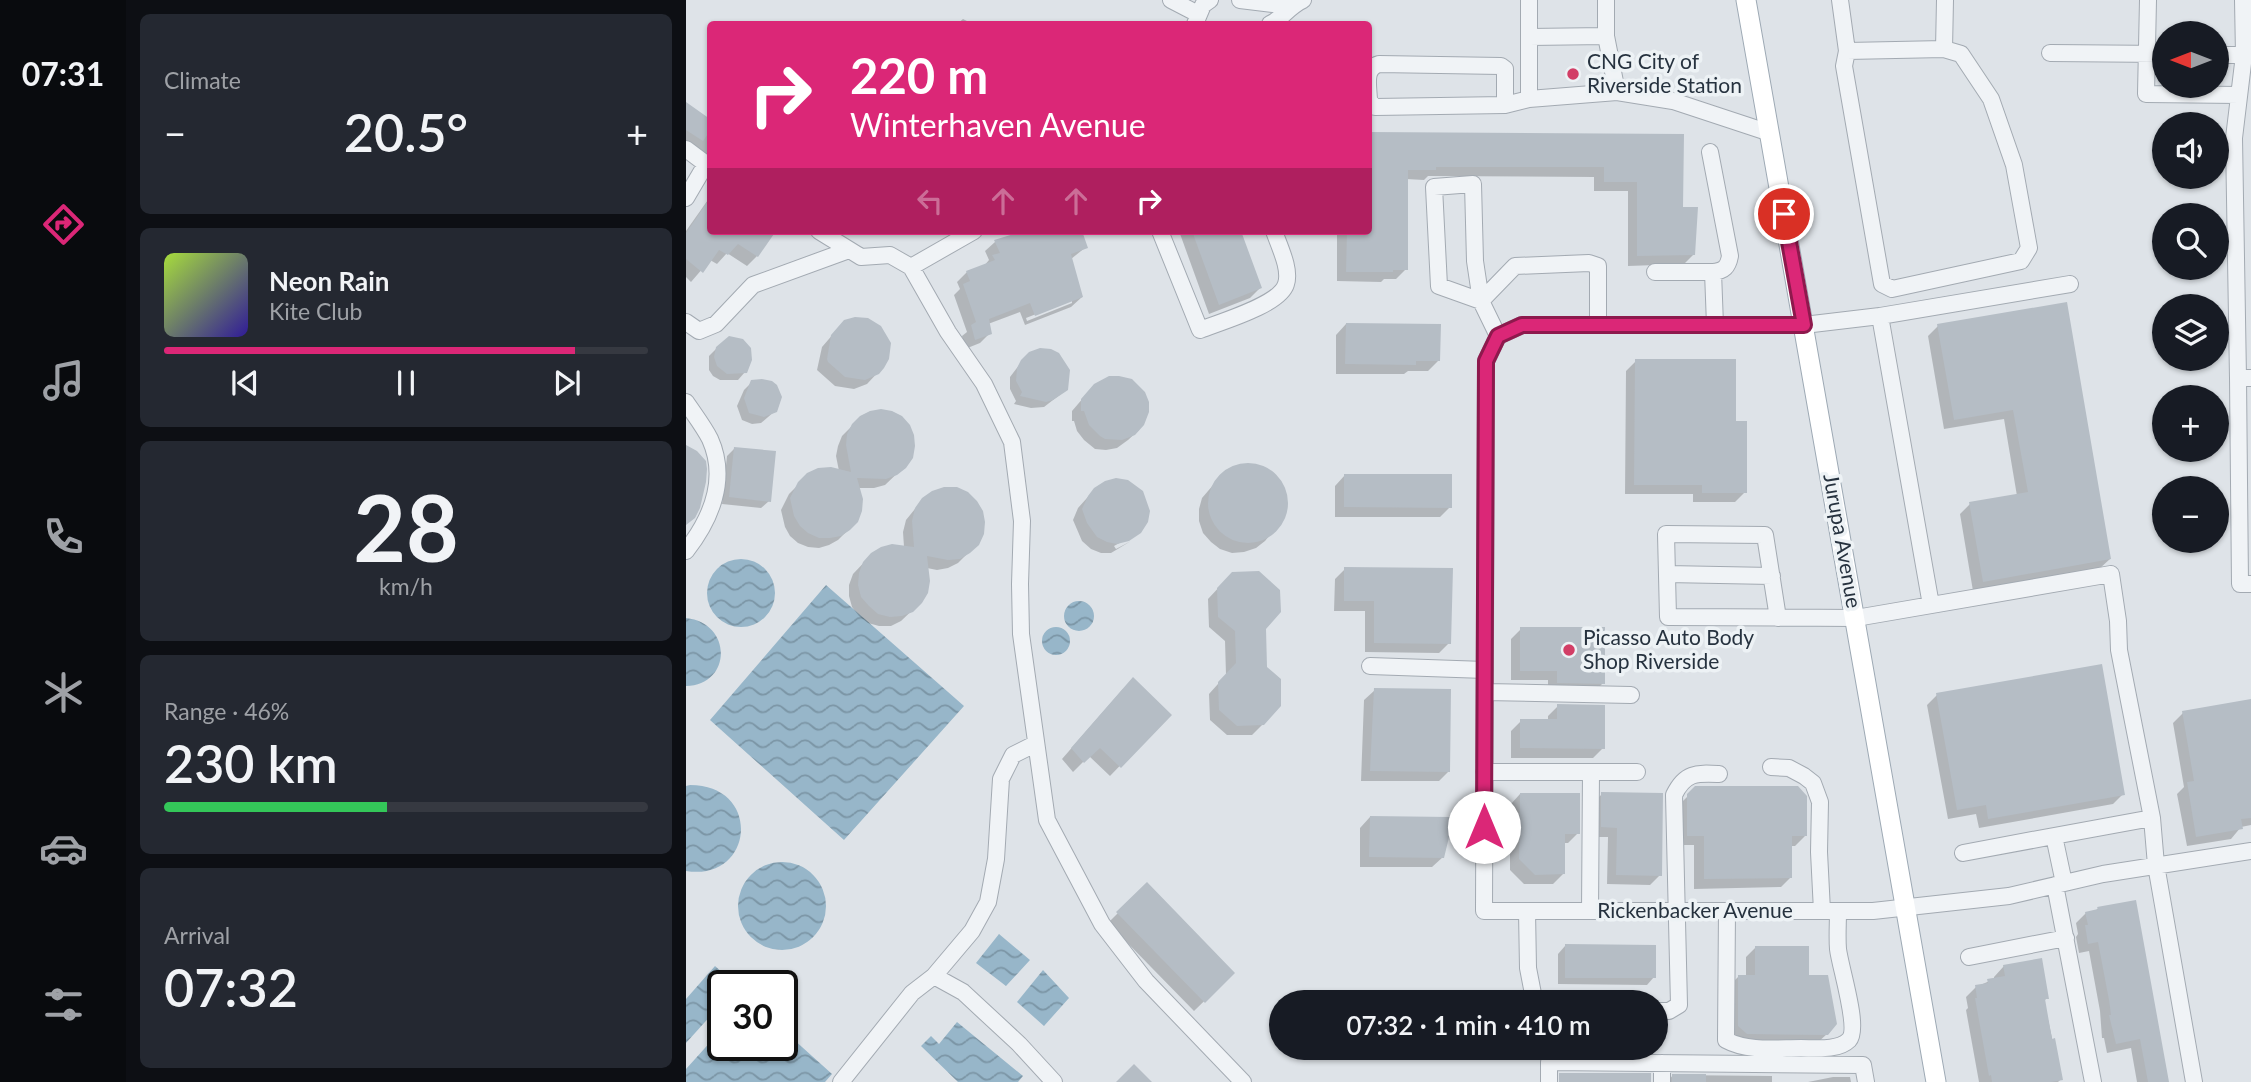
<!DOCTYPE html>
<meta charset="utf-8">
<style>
body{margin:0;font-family:Lato,sans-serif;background:#242831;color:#f1f3f6;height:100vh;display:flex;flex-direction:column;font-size:26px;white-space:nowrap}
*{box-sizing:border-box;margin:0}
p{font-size:23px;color:#9ea1a6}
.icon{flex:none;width:38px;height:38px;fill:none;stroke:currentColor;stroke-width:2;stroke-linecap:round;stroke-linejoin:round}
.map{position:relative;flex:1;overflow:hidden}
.panel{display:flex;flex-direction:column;gap:14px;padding:14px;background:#0d0f14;width:560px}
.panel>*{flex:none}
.hud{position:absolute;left:21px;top:21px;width:665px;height:214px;border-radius:7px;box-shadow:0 2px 5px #0004;background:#db2777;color:#fff;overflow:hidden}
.needle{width:46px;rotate:270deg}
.controls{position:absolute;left:1466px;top:21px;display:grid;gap:14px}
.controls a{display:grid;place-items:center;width:77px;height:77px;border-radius:50%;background:#171b24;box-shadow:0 2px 5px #0004;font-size:35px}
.speed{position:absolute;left:21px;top:970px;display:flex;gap:14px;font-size:35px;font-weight:700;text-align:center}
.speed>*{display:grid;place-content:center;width:91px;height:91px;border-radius:50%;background:#171b24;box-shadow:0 2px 5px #0004;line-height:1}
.speed .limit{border:4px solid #111;border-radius:10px;background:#fff;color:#111}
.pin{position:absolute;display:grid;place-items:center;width:60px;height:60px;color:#fff;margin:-30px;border:4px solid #fff;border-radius:50%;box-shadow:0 2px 7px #0007}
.me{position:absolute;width:77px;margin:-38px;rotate:0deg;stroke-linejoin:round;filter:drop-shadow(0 0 5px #0008)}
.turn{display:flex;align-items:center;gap:24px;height:147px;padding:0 28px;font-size:32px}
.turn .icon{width:91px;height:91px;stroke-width:2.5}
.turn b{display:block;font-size:49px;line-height:60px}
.lanes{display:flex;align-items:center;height:66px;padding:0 28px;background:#0003;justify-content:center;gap:35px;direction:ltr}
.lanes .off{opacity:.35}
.big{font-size:52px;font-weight:600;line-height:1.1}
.panel .card{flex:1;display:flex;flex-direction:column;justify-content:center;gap:10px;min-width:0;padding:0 24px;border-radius:10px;background:#242831}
.panel .dial{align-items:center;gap:0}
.dial b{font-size:91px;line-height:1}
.song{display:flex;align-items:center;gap:21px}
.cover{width:84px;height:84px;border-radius:10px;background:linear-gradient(135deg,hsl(80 70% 55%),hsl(250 70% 35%))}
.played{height:7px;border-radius:4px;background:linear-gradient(90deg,#db2777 85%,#363941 85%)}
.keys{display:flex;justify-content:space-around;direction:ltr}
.heat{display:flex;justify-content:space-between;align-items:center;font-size:38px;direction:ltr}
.charge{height:10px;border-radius:5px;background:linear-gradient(90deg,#34c759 46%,#363941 0)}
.trip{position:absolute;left:583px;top:990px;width:399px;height:70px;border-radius:35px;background:#171b24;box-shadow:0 2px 5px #0004;font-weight:600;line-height:70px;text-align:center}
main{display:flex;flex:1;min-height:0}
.menu{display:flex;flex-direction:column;width:126px;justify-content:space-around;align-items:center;background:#090b0e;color:#9ea1a6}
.menu .icon{width:49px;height:49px}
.menu .on{color:#db2777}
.menu b{font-size:32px;color:#f1f3f6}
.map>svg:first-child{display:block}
</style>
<main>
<nav class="menu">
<b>07:31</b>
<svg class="icon on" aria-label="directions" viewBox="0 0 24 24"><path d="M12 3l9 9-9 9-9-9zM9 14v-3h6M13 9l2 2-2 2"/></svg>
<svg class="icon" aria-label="music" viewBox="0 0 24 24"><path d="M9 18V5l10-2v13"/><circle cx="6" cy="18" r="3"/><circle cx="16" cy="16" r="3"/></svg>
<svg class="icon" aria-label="phone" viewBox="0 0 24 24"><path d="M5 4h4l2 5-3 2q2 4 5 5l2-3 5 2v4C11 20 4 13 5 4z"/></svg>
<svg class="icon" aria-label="climate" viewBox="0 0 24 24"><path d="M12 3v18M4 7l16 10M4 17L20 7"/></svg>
<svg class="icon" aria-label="car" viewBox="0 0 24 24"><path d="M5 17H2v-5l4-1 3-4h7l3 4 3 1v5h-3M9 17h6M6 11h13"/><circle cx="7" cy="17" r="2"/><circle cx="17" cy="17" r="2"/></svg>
<svg class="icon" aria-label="filters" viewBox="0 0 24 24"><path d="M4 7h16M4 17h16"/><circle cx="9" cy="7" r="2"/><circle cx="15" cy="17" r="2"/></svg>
</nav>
<section class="panel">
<div class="card"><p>Climate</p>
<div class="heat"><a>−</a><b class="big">20.5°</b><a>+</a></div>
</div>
<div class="card">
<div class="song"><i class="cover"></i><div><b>Neon Rain</b><p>Kite Club</p></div></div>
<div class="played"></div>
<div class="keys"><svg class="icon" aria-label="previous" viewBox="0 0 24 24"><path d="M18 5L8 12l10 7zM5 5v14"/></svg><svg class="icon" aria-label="pause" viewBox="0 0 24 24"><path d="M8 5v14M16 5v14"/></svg><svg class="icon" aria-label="next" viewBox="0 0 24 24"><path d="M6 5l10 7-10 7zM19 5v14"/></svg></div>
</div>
<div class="card dial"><b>28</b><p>km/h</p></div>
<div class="card"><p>Range · 46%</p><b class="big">230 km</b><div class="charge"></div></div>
<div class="card"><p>Arrival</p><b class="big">07:32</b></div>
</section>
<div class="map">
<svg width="1565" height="1082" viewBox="0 0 1565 1082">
<defs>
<pattern id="water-waves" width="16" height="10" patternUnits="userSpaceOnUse" patternTransform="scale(1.75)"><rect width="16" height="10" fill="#97b6c9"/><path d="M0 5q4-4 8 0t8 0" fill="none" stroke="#7b95a5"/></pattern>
</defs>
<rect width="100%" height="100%" fill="#dee3e8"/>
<!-- water -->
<path fill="url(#water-waves)" d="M21 593a34 34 0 1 1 68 0a34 34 0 1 1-68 0Z
M140 585 278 706 158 840 24 720Z
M378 616a15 15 0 1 1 30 0a15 15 0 1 1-30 0Z
M0 618C47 623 46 685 0 686Z
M356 641a14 14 0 1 1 28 0a14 14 0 1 1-28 0Z
M4 785C77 785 68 882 0 871V786Z
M52 906a44 44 0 1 1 88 0a44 44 0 1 1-88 0Z
M313 934 344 960 320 986 290 963Z
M29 966 50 985H37V1002L0 1043V999Z
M357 970 383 998 358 1026 331 1002Z
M271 1022 337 1076 332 1082H272L235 1046 245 1036 253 1044Z
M37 1028V1045H96V1029L146 1074 139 1082H0V1069Z"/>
<!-- shadow -->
<path fill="#0003" fill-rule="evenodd" d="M277 19 287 24H271Z
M0 104 24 121V157L0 141Z
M682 134 996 135 995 208 1008 254 998 264 942 266V191H908V177L742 176 738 180 720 179V269L710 279H698L695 282 651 281V231H682Z
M24 197V231H88L71 256 61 266 41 253 31 264 24 260 5 282 0 277V231Z
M334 231H394L400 247 385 259 396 297 385 307 339 325 334 312 302 324 304 333 294 343 279 349 276 336 281 332 268 295 274 289 271 282 281 272 297 267 303 260 299 251 309 242 330 235ZM386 300V303L341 321 340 318Z
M493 231H554L574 288 564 298 523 314Z
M1379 304 1424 559 1413 569 1287 591 1274 514 1284 504 1331 496 1318 419 1258 429 1242 336 1252 326Z
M660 324 752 361 742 371H722L718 374H650V335Z
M155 325 197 367 181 384 168 389 149 386 131 370 136 347Z
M31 348 59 372 52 380H34L27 376 23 370V356Z
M340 356 380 390 358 407 345 408 328 404 330 401 324 389V377Z
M950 361 1048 423 1059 492 1049 502H1007V494H939L940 371Z
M66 382 89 411 75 423 66 424 56 420 51 406 58 390Z
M398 397 453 430 442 440 431 448 420 450 409 449 398 440 391 431 388 421H386V411Z
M175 417 219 466 199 485 188 488H172L163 529 152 540 143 545 133 548 122 547 112 543 104 536 99 527 95 510 103 494 122 475 153 471 150 456 152 446 156 436Z
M48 449 83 501 75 508 36 504 41 456Z
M558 465H571L583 471 593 480 599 492 601 505 598 518 579 541 570 548 558 552 546 553 534 549 525 542 517 533 513 521V509L516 498 534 477 545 468Z
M659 475 764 507 754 517H649V486Z
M409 489 450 534 428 546 430 549 445 541 425 553H415L405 549 396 541 387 520 392 508Z
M237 499 291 544 272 563 262 568 251 570 241 568 235 602 215 621 205 626H193L182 623 173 616 166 607 163 596V585L167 574 186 554 218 547 217 532 220 520Z
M659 569 763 643 753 653 679 652V611H648L649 579Z
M536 584 578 628 577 724 566 735H541L524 720 523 694 540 675 539 641 523 627 522 599Z
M835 629 917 683 907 693 862 692V680H825V639Z
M437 689 483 715 424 776 403 756 387 772 376 759Z
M689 690 763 771 753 781H675L678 700Z
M1251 695 1437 794 1427 804 1293 828 1290 814 1262 819 1241 705Z
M1565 701V825L1555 827 1545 839 1501 846 1491 794 1498 787 1487 723 1497 713Z
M872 706 917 748 907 758H825V731L835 721H862V716Z
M1010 788 1119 836 1109 846H1105V877L1095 887 1008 889V845H992V806Z
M834 794 892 833 882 843H877V874L867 884H838L824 870V805Z
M916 794 974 875 964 885 921 884 922 837H906V804Z
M684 817 757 857 746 867H674V828Z
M460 885 547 973 508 1011 422 923Z
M1412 908 1481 1082H1451L1445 1048 1421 1053 1418 1038H1416L1414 1011 1403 951 1393 953 1390 937 1392 934 1390 923 1400 913 1409 912Z
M879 946 968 977 961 985 872 984V954Z
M1070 947 1121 977 1141 1034 1130 1044H1050L1043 1037V986L1053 976H1060V957Z
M1318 966 1361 998 1358 1001 1375 1079 1372 1082H1293L1280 1010 1282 1008 1280 997 1290 987 1308 979V977Z
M886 1048H931L930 1051 926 1056H886Z
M987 1075 1086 1076V1082H981Z
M1147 1077H1164L1165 1082H1122Z"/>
<!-- building -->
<path fill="#b5bdc5" d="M0 102 24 119V131L17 141 0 130Z
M682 132 998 134 997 207H1012L1009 255 951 256V182H918V167H750V170H722V270H707V272H660L661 231H682Z
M24 198V231H90L72 257 52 244 42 255 33 250 17 273 0 259V233Z
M338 231H396L402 248 385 254 397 297 349 316 344 303 303 319 306 334 289 340 285 325 290 322 277 284 284 281 280 271 309 260 306 255 314 253 308 240Z
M506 231H555L576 288 533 305Z
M1381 302 1425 559 1297 582 1283 502 1342 492 1327 410 1268 420 1251 324Z
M169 317 182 318 195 326 205 343 203 359 198 368 193 374 179 380 159 377 142 362 141 359 145 335 158 320Z
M660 323 755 324 754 361H730V365L659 364Z
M43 336 57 339 65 348 66 360 61 373 41 374 31 366 28 357 30 347Z
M354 348 365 349 373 353 384 370 382 390 367 400 360 402 334 396 336 392 330 381 331 368 335 360 343 352Z
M949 359H1050V421H1061V493H1016V485H948Z
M423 376H433L446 379 459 392 463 402V412L458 425 449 435 436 440 419 439 414 436 403 425 398 411H395V399L408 384Z
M76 379 86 381 91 385 96 397 91 412 78 417 63 413 58 398 65 380Z
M195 409 206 411 216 416 224 425 228 435 229 446 227 458 220 468 211 475 200 479 171 478 177 499 176 511 172 522 164 530 155 536 144 538H133L122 533 114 526 108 516 104 498 112 482 121 473 132 468 145 467 165 472 160 445 161 434 166 424 174 416 184 411Z
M0 445 11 451 20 461 21 469 20 482 14 508 9 518 0 525Z
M48 447 90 451 85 502 43 497Z
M522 503a40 40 0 1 1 80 0a40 40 0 1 1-80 0Z
M658 474H766V508L658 507Z
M430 478 442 480 457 491 464 511 462 522 455 533 443 541 431 544 421 542 411 537 401 523 396 509 402 496 408 488 419 481Z
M258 487H271L282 492 291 501 297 511 299 522 298 534 293 545 284 553 274 559 262 560 241 556 244 581 242 593 236 603 227 612 216 616 204 617 192 614 183 606 175 597 172 585 173 573 177 562 185 553 195 547 206 544 228 547 226 521 229 508 236 498 246 491Z
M658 567 767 568 765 644 688 643V601H658Z
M573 571 594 590 595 612 580 629 581 667 595 679V706L578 725 551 726 533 710 532 682 550 663 549 631 532 617 531 588 546 572Z
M834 627H919V684L871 683V671H834Z
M1416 664 1439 795 1302 819 1300 805 1271 810 1250 693Z
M447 677 486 715 435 768 414 748 398 763 385 748Z
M688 688 765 689 764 772 684 771Z
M1565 699V818L1555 819 1557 829 1510 837 1501 782 1508 781 1496 711Z
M871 704 919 705V749L834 748V719H871Z
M1009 786H1112L1121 796V836H1106V878L1018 879V836H1001V794Z
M915 792 977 793 976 876 930 875 931 828 915 827Z
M834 793H894V834H879V874L849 875 833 859Z
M684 816 764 817V833L758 858 683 857Z
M461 882 549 973 519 1003 430 912Z
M1450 900 1483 1082H1462L1454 1039 1430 1044 1423 1015H1425L1423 1000 1412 942 1402 944 1399 925H1402L1399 912 1412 909 1411 907Z
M879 944 970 945V978H879Z
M1069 946H1123V975H1142L1151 1024 1142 1035 1061 1034 1052 1026V975H1069Z
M1356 958 1363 999H1359L1366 1039 1369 1038 1377 1080 1365 1082H1306L1305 1075 1303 1076 1289 998H1291L1289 985 1302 983 1301 979 1319 976 1317 965Z
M448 1064 466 1082H430Z
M873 1073H965V1082H873Z
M986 1074H1020V1082H986Z"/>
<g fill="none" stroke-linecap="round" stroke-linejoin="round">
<defs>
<path id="minor" d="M485 0 512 14
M554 0 604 6
M843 0V37
M920 0V36L931 92 843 99V37L920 36
M1154 0 1161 51 1258 49 1259 0
M1462 0 1460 94 1553 95
M1557 0 1558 55H1565
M509 24 517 5 524 0
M584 24C597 18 602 7 617 0
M1161 51 1158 66 1196 284 1206 289 1335 261 1343 248 1328 165 1305 99 1275 54 1258 49
M1364 53 1479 54
M1531 55H1558L1548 138 1552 378H1565
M931 92 987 101 1084 133
M819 105V69L815 66 693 64C677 68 683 88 683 101L689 107 819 105 843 99
M0 149 20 164
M1024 152 1044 256C1042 267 1038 271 1027 272L1029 325
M0 198 20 164 24 166
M133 231 175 257 204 255 225 267 262 332 298 384 326 442 336 521 334 584 335 634 361 820 416 924 460 981 557 1082
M474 231 514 330C534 322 594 305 600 284 605 269 593 246 588 231
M225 267 288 231
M969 272H1027
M1194 316 1384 284
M0 322 13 331 30 324 67 285 163 250
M812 336 800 361 798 911H1187L1323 896 1417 874 1565 851
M812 336 836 325H1118L1194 316 1245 605
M812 336 795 301 789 261 787 184 748 187 753 286 795 301 829 266 903 263 912 266V325
M1552 378 1554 584H1565
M0 402C8 414 18 427 24 439 42 479 25 519 0 551
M981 574 1086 576
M1092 618 1079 535 980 534 982 617 1170 618 1425 574 1432 621 1433 650 1466 818 1368 836
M684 666 799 670
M799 692 945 695
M1085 767 1103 768 1118 776 1127 783 1134 802 1133 852 1136 911
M798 772H905L904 911
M905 772H951
M1466 818 1470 865 1508 1082
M1277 853 1368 836 1378 883
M1369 885 1407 1082
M841 911 842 968 848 999 853 1003
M1041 911 1040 1040C1062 1052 1091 1048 1115 1048 1129 1048 1152 1051 1163 1040 1174 1028 1154 967 1152 949 1151 937 1152 924 1152 911
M1283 957 1380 938
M248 976 286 931 302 902 310 859 315 779 327 755 349 744
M970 1011H983L993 1005 988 795C999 772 1011 773 1033 774
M155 1082 226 993 248 976 277 992 333 1044 368 1082
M863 1082V1062L1177 1065 1180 1082
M976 1082V1063"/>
<path id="major" d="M1060 0 1250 1082"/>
</defs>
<!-- minor casing -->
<use href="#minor" stroke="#a3aab2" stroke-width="18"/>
<!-- major casing -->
<use href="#major" stroke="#9da9b4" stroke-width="21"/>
<!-- minor -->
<use href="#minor" stroke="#f0f3f6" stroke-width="16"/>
<!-- major -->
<use href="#major" stroke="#fff" stroke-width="19"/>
</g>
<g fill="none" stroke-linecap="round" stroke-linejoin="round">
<defs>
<path id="route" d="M798 827 800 361 812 336 836 325H1118L1098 214"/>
</defs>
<!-- route casing -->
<use href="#route" stroke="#8e194d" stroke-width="18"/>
<!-- route -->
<use href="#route" stroke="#db2777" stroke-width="12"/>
</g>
<!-- markers -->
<g fill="#d23e66" stroke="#edf2f5" stroke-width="2.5">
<circle cx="887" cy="74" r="7"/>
<circle cx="883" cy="650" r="7"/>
</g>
<g text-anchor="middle" stroke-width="7" stroke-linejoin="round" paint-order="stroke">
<!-- poi labels -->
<g font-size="21" fill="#26323f" stroke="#edf2f5" text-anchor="start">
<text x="901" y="69">CNG City of<tspan x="901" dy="24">Riverside Station</tspan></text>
<text x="897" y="645">Picasso Auto Body<tspan x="897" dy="24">Shop Riverside</tspan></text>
</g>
<!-- street labels -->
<g font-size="21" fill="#26323f" stroke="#edf2f5">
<text transform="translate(1156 541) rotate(80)" y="7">Jurupa Avenue</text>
<text x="1009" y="918">Rickenbacker Avenue</text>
</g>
</g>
</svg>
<div class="controls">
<a><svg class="needle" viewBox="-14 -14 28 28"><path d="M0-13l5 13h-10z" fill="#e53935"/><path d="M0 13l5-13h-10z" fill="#9ea1a6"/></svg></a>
<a><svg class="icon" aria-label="sound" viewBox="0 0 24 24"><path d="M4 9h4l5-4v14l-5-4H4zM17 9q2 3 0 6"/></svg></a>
<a><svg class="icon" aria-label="search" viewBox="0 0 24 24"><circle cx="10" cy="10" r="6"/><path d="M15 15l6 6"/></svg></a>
<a><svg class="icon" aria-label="layers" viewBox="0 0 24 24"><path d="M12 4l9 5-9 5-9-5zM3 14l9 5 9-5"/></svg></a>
<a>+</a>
<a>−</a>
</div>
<div class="speed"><div class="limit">30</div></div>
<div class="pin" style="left:1098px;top:214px;background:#d93025"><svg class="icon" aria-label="arrive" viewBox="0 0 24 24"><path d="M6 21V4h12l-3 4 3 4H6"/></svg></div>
<svg class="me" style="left:798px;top:827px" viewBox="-20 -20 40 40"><circle r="19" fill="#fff"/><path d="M0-13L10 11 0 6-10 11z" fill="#db2777"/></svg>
<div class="trip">07:32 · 1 min · 410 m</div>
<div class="hud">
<div class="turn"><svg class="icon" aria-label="right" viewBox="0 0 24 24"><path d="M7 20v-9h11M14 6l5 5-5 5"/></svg><div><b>220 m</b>Winterhaven Avenue</div></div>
<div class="lanes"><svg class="icon off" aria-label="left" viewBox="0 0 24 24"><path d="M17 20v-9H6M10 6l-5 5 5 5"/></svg><svg class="icon off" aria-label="ahead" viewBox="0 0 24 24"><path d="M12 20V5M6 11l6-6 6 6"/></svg><svg class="icon off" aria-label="ahead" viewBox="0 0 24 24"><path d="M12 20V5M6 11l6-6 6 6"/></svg><svg class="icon" aria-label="right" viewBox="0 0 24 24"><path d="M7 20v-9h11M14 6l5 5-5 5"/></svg></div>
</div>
</div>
</main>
